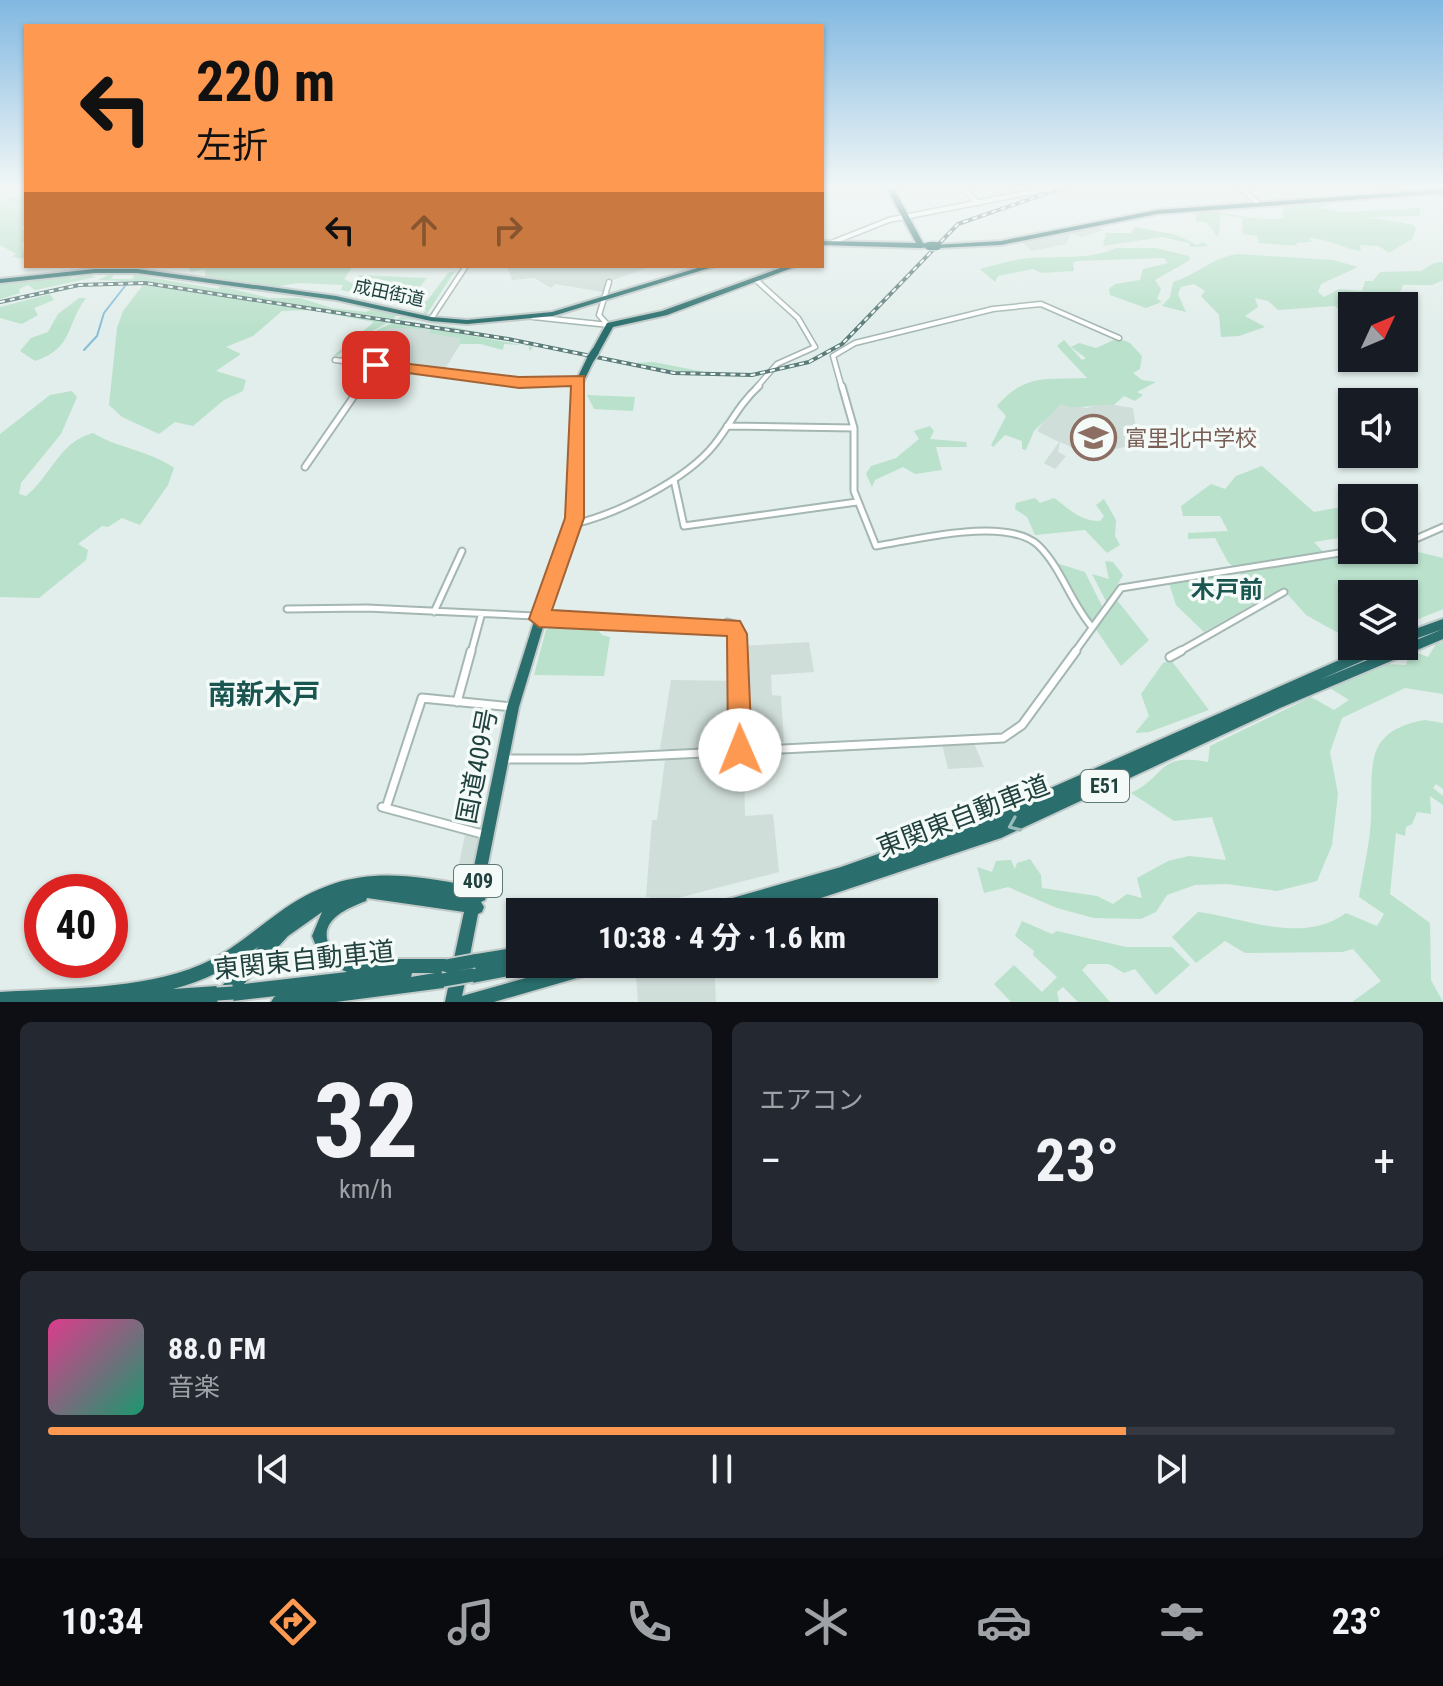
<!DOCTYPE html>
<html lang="ja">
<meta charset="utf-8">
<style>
body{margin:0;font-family:"Roboto Condensed","Noto Sans JP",sans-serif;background:#242831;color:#f1f3f6;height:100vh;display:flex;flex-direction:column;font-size:30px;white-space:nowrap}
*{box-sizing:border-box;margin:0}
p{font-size:26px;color:#9ea1a6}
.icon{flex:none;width:44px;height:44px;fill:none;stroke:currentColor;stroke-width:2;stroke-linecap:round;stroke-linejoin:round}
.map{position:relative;height:1002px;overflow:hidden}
.details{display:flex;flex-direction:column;gap:20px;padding:20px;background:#0d0f14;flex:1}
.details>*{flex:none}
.hud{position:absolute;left:24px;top:24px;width:800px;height:244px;border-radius:0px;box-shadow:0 2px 6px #0004;background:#fd9951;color:#111;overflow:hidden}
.needle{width:52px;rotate:46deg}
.buttons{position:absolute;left:1338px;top:292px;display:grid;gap:16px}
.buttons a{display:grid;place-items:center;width:80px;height:80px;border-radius:0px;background:#171b24;box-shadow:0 2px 6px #0004;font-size:40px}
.speed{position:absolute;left:24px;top:874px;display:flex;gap:16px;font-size:40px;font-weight:700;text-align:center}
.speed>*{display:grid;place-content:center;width:104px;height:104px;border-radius:50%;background:#171b24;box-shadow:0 2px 6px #0004;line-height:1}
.speed .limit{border:12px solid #d22;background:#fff;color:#111}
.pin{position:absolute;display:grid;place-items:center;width:68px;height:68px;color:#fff;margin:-34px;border-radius:16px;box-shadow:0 4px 12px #0006}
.me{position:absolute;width:88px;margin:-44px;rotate:359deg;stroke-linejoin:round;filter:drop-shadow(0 0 6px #0008)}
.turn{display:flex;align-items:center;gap:28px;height:168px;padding:0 40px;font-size:36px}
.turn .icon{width:104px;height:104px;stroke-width:2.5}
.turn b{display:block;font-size:56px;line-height:68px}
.lanes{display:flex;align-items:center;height:76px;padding:0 40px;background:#0003;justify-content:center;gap:40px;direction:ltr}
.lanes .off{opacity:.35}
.big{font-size:60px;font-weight:700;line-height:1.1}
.details .tile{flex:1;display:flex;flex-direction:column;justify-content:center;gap:12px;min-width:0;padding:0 28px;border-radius:12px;background:#242831}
.details .dial{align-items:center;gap:0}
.dial b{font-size:104px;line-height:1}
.song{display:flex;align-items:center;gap:24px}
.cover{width:96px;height:96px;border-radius:12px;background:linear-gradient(135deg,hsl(330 70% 55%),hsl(160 70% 35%))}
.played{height:8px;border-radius:4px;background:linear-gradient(90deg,#fd9951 80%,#363941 80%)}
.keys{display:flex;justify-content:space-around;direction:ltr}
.heat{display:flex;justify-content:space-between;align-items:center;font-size:44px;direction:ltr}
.details .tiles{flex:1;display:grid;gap:20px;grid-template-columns:1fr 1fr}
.tile:last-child{grid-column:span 2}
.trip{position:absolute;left:506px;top:898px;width:432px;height:80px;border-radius:0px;background:#171b24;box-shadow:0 2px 6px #0004;font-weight:700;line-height:80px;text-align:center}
.tabs{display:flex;height:128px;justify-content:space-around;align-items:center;background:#090b0e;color:#9ea1a6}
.tabs .icon{width:56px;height:56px}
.tabs .active{color:#fd9951}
.tabs b{font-size:36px;color:#f1f3f6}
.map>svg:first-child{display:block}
</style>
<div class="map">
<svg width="1443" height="1002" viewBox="0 0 1443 1002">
<rect width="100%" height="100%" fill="#e2eeeb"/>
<!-- built -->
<path fill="#d0deda" d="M1097 226 1103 230 1083 237 1071 234 1066 244 1032 251 1021 241Z
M507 266H652L608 282 603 292 555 284 551 288 534 278 512 280Z
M395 324 466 335 443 372 338 359 361 338Z
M1102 403 1133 408 1138 444 1088 455 1060 442 1058 452 1066 456 1058 466 1055 469 1044 463 1059 442 1037 431 1047 416 1061 404 1087 408Z
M809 642 814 672 771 675 772 695 781 696 784 742 752 744 744 755 745 816 773 814 779 872 651 905 650 897H646L652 820H657L665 760 666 749H660L671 680 742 681 741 646Z
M974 743 984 767 948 769 942 744Z
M465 835 481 839 469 879 456 878Z
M678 964H714L716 1002H638L636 977Z"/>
<!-- green -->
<path fill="#bae1cb" d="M8 197 26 200V223L22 226 26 236 22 245 26 259 12 257 16 254 0 245V203Z
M1330 201 1331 204 1319 208 1344 212 1421 208 1420 216 1368 217 1414 225 1416 229 1412 239 1389 253 1379 246 1360 245 1361 251C1344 249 1326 238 1309 238L1312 242 1296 243 1297 246 1259 243 1257 236 1243 234 1242 218 1221 214 1218 237 1206 222 1196 221V212C1226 209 1253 223 1283 218V207Z
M1135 227 1177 235 1197 245 1202 242 1209 246 1190 247 1189 243 1162 237 1103 246 1106 233H1131Z
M1116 248H1156L1189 256 1190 260 1155 280 1161 289 1157 299 1162 302 1146 308 1110 295 1109 289 1115 284 1140 280 1143 269 1168 263 1164 258 1076 261 1073 263 1074 271 1041 273 1033 269 998 276 995 282 980 269C996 265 1014 259 1030 258 1057 256 1091 260 1116 248Z
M1237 254 1333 260 1358 267 1321 284 1318 292 1324 297 1339 289 1362 291 1365 281H1373L1380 272 1420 271C1429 268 1430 262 1443 262V280L1432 285H1403L1399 295 1409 301 1408 305 1399 302 1397 306C1376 306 1357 298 1337 304L1352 319 1335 306 1278 310 1268 301 1255 298 1258 307 1245 316 1265 327 1239 336 1221 337 1219 315 1201 296 1205 291 1194 284 1181 287 1178 294 1186 312 1162 306 1170 297 1173 282C1198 274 1210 259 1237 254Z
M191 266H353L344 279 352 283 360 275 427 278 411 297 427 301 448 273 455 271 426 315 423 314 426 310 421 307 423 305 341 290 343 285 298 283 274 287 210 279 205 276V269L191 272 188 268Z
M115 272 111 279H132L135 274 119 272 218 289 221 286 269 298H300L332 308 366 312 375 308 397 315 393 319 148 282 98 280Z
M87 275 96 277 35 290 28 285 19 289 20 293 0 299V283L73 276 70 279Z
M143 285 202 293 389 322 361 337 336 357 333 356 374 322 309 310 282 311 253 336 226 347 241 354 216 371 246 380 243 391 224 400 193 426 175 422 159 434 122 417 109 405 117 328 123 311Z
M50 294 54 300 34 308 38 315 22 324 0 318V307Z
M79 298H86C65 326 74 348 35 361L20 351 31 338 48 332 58 314Z
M401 317 636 363 653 362 720 375C633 370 547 343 461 330 440 326 415 317 396 320Z
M394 322 533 347 530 351 528 345 504 344 503 350 480 344H460V338L429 333 430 329 390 328 341 358 346 359H338L361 338Z
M1118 338 1130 343 1142 356 1140 369 1133 373 1142 380 1156 382 1137 392 1143 395 1135 401 1124 396 1114 405C1095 402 1079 412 1061 404L1034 431 1026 450 1022 449V441L1005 435 993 447 991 445 1006 416 997 406C1025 373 1048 380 1087 378L1057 346 1064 340 1082 360 1086 358 1071 347 1079 343 1096 348Z
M72 391 77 397 61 434 21 483 19 494 26 496C51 476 59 442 93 433 119 449 149 450 174 468L168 485 140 525 122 518 108 527 102 526 78 544 88 550 86 560 39 598 0 597V434L50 395Z
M587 395 635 397 633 411 594 409Z
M930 426 934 431 930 439 966 442 967 447H936L942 470 915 474 903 467 875 480 872 487 866 474 871 466 896 458 919 439 914 431Z
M1262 466 1314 512 1352 505V536L1314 542 1327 556 1393 550 1400 557 1410 558V550L1443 558V609L1404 625V594H1352L1351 640 1306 615 1282 588 1204 632 1176 605 1168 580 1215 572 1235 589 1243 586 1258 599 1264 596 1228 562 1215 538 1188 539V533L1228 531 1220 516H1183L1181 506 1211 484 1225 489 1236 476Z
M1035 498 1040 503 1054 498C1070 509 1079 521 1100 521L1104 516 1096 505 1104 499 1116 520 1115 536 1120 545 1107 553 1085 530 1035 535 1027 517 1015 509 1016 503Z
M1105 561 1113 562 1123 575 1107 603 1092 574 1109 579Z
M1053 562 1085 572 1103 608 1092 623Z
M1116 599 1149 640 1121 666 1095 628Z
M555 624 594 625 602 635 610 637 604 676 534 675 546 630Z
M1443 642V694L1405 688 1342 718 1330 752 1338 794 1332 845 1317 881 1277 891 1227 884 1195 885 1167 895 1156 912 1141 919 1094 918 1057 908 1008 887 984 893 977 867 992 872 996 861 1011 860 1015 869 1017 863 1030 859 1041 875 1042 888 1097 896 1113 904 1127 894 1142 898 1137 878 1168 861 1189 856 1226 860 1212 817 1174 821 1131 793C1167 776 1157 752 1208 762L1210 746 1311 697 1334 710 1349 700 1330 688 1387 664 1406 665 1408 657 1415 652 1428 657 1436 644Z
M1171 660 1209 710 1149 732 1135 733 1149 716 1141 694 1163 663Z
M1425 720 1443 723V789L1436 784 1433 788 1443 796V805L1430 796 1431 814 1417 812 1412 824 1406 827 1405 836 1396 833 1390 894 1430 923 1431 980 1443 1002H1352L1381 981 1353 949 1342 952 1245 953 1225 941 1196 963 1172 937 1198 912C1246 918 1302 945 1346 913L1377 926 1384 914 1359 897C1363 871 1370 844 1371 818 1373 767 1362 731 1425 720Z
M1022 921 1052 934 1057 931 1126 947H1172L1190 965 1156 995 1135 969 1124 973 1109 964H1088L1082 970 1110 1002H1078L1063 987 1057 992 1059 1002H1011L994 984 1014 965 1042 992 1057 977 1033 955 1034 951 1015 936Z"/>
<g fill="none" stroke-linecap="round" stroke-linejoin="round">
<!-- stream -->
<path stroke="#86bdd7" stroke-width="2" d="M141 269 144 266
M84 350 97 336 104 313 125 286"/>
<defs>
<path id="minor-far2" d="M962 187 978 203
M1239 187 1259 204
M831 243 889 220 1057 187
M533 317 609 325
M431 319 466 266
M606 323 599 315 609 282
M335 360 519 382 579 380
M360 388 376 365
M756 388 777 364 815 347 798 318 757 281
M842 388 833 356 855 343 993 309 1041 304 1119 338"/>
<path id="minor-far1" d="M842 386 854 428V491L876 546C915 540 1006 516 1038 545 1061 567 1071 603 1092 627
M727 426 854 428
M305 467 361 386
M674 480 684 526 857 502
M574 524C617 514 686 480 714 445 730 425 739 404 759 386
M1404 544 1443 527
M287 609 367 608 728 625 737 634
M434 612 462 551
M727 622 735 624 738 653
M471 653 481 616
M1074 653 1121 588 1358 550
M1177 653 1284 592"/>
<path id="minor" d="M738 651 740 750
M1170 657 1181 651
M457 702 471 651
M505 759H581L1003 738 1022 725 1076 651
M382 807 486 835
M386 808 422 698 512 707"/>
<path id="highway" d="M886 187H893L923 243 934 245 1001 241 1157 210 1443 189V193L1157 214 1001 245 937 248 934 246 921 248 822 245V241L916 243Z
M704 266H716L553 316 467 324 431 321 336 300 137 273H95L0 283V279L95 269H137L336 296 431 317 467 320 552 312Z
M786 266H797L667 315 613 327 598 354 595 355 591 352 607 323 662 311Z
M591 355 595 358 581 387 579 524 559 574 519 707 483 889 487 895 485 900 481 902 484 907 482 912 478 914 470 955 520 947V964H541L539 969 534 971 472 983 467 980 466 978 462 996 576 964H610L608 969 494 1002H445L449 983 443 988 336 1002H271L274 997 276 996 233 1001 230 999 227 1002H0V992C64 988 140 990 200 965 229 953 252 932 277 914 342 866 394 871 470 886L507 707 549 574 569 524 573 387 587 358ZM367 898 464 912 453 963 452 961 447 959H350L332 951C331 947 328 943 327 939 323 917 351 907 366 901ZM322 912 312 936 322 961 347 972 244 984 288 936ZM259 946 220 988 217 986 173 989C205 981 233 966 259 946ZM412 973H435L411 977Z
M1443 619V629L1404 643V633Z
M1443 629V639L1280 708 1001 838 779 912H750L752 907 754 906 733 912H701L703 907 708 905 841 867 992 814 1371 646H1389L1387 650 1319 680Z"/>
</defs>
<!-- minor-far2 casing -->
<use href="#minor-far2" stroke="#a4b7b3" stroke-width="7"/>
<!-- minor-far1 casing -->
<use href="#minor-far1" stroke="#a4b7b3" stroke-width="9"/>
<!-- minor casing -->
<use href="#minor" stroke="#a4b7b3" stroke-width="11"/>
<!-- highway casing -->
<use href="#highway" stroke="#c1cac9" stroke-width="4"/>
<!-- minor-far2 -->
<use href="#minor-far2" stroke="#fff" stroke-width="4"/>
<!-- minor-far1 -->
<use href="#minor-far1" stroke="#fff" stroke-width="5"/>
<!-- minor -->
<use href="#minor" stroke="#fff" stroke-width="7"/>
<!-- highway -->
<use href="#highway" fill="#2a6f6d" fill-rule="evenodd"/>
<defs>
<path id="rail" d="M0 302 79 285 145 283 508 339 674 373 752 375 809 362 842 344 958 224 1065 187"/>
</defs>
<!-- rail casing -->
<use href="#rail" stroke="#5b7c79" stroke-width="4"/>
<!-- rail -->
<use href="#rail" stroke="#f3faf8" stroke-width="2" stroke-dasharray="5" stroke-linecap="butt"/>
<defs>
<path id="highway-bridge-far1" d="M929 246H937
M591 358 595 352"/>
<path id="highway-bridge" d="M447 966 474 961
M443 980 472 975
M217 994 233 993"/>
</defs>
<!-- highway-bridge-far1 casing -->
<use href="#highway-bridge-far1" stroke="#c1cac9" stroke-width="11" stroke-linecap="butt"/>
<!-- highway-bridge casing -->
<use href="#highway-bridge" stroke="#c1cac9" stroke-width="17" stroke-linecap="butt"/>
<!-- highway-bridge-far1 -->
<use href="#highway-bridge-far1" stroke="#2a6f6d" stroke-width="8"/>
<!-- highway-bridge -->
<use href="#highway-bridge" stroke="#2a6f6d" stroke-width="13"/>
</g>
<!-- one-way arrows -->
<defs><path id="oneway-chevron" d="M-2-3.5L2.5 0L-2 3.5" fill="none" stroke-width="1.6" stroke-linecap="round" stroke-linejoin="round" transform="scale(2)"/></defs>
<use stroke="#99bbb9" href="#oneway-chevron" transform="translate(1014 825) rotate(157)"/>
<!-- sky -->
<linearGradient id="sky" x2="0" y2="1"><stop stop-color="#81b8e1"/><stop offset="0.57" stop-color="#f2f7f6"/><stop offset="1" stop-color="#f2f7f6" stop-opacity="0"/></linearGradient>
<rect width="1443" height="328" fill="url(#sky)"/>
<!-- route -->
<path fill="#fd9951" stroke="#a46335" stroke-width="2" d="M376 360 519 377 584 376V518L552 610 740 621 747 634 752 750 748 758 740 762 732 758 728 750 727 636 539 627 529 619 565 518 571 386 519 388 371 368 368 365Z"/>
<!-- icons -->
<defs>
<symbol id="school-ring" viewBox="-11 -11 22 22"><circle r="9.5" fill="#f3faf8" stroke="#8d6e63" stroke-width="1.5"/><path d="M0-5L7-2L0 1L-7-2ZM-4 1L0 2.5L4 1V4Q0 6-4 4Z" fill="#8d6e63"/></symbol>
</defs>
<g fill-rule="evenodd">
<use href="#school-ring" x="1068" y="412" width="51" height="51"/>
</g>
<g text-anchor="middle" stroke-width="7" stroke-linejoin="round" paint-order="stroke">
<!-- far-street labels -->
<g font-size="18" fill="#20413d" stroke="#f3faf8">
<text transform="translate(389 293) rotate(12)" y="6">成田街道</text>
</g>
<!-- shield labels -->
<g fill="#f3faf8" stroke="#5f7875" stroke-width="2">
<rect x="1081" y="770" width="48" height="32" rx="6"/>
<rect x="454" y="865" width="48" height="32" rx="6"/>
</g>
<g font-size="20" font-weight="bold" fill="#20413d">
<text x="1105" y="793">E51</text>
<text x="478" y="888">409</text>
</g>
<!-- education labels -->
<g font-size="22" fill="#785e54" stroke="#f3faf8" text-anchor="start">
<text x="1125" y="446">富里北中学校</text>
</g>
<!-- neighbourhood labels -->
<g font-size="24" font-weight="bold" fill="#1a5550" stroke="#f3faf8">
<text x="1227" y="598">木戸前</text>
</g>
<!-- near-street labels -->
<g font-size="26" fill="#20413d" stroke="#f3faf8">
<text transform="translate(477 766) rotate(-79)" y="9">国道409号</text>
<text transform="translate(963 816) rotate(-21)" y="9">東関東自動車道</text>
<text transform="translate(304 960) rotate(-6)" y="9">東関東自動車道</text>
</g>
<!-- near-neighbourhood labels -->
<g font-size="28" font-weight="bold" fill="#1a5550" stroke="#f3faf8">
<text x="264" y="704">南新木戸</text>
</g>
</g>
</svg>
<div class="buttons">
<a><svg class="needle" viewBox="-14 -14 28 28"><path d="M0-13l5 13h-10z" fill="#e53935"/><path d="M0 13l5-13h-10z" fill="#9ea1a6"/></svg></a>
<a><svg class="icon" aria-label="sound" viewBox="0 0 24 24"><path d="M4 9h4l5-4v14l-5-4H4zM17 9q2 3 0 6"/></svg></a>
<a><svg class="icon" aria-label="search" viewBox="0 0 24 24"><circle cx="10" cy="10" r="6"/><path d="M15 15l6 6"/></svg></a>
<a><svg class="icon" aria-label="layers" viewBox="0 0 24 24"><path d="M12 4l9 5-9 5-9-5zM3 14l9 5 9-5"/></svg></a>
</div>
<div class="speed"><div class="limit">40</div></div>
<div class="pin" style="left:376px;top:365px;background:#d93025"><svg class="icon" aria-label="arrive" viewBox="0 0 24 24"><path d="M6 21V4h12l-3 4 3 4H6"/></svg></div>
<svg class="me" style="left:740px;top:750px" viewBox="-20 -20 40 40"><circle r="19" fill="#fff"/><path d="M0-13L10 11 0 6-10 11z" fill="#fd9951"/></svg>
<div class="trip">10:38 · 4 分 · 1.6 km</div>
<div class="hud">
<div class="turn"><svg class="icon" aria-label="left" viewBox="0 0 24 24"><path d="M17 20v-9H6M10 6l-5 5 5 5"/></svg><div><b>220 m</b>左折</div></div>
<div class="lanes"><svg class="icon" aria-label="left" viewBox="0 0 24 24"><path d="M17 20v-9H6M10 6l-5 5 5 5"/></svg><svg class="icon off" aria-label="ahead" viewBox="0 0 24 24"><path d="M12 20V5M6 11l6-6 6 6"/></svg><svg class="icon off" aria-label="right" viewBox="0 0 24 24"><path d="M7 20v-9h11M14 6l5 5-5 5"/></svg></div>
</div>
</div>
<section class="details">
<div class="tiles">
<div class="tile dial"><b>32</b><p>km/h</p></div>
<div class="tile"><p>エアコン</p>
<div class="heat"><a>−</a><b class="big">23°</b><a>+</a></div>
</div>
<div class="tile">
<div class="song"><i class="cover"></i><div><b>88.0 FM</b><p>音楽</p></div></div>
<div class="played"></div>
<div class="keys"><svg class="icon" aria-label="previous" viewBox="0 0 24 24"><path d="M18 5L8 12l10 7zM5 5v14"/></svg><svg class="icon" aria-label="pause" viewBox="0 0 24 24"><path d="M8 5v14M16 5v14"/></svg><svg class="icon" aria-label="next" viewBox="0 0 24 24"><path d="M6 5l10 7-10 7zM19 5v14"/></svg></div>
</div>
</div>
</section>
<nav class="tabs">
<b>10:34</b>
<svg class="icon active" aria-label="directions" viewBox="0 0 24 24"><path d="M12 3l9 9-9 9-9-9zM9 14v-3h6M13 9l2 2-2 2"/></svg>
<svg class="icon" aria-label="music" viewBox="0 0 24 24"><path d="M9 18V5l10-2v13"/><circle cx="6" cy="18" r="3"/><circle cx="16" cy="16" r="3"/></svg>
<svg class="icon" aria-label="phone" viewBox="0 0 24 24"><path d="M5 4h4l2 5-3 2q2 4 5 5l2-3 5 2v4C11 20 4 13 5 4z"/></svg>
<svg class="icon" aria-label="climate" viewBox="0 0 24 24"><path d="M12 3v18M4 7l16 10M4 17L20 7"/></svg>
<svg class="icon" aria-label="car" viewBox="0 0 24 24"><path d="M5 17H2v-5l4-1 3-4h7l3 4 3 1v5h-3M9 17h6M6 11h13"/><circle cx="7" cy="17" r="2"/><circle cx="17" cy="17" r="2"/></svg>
<svg class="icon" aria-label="filters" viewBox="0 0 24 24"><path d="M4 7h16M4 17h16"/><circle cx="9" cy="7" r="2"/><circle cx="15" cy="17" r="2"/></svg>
<b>23°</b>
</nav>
